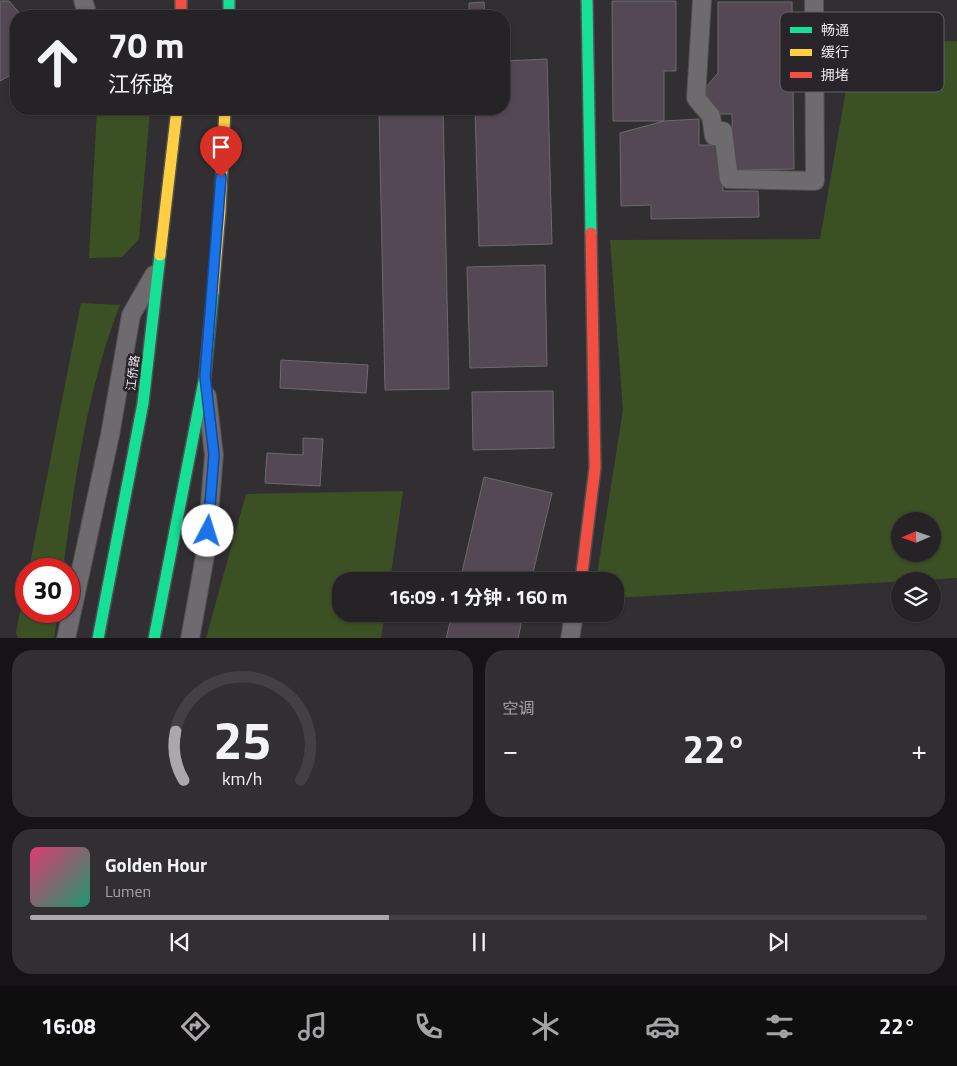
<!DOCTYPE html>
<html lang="zh">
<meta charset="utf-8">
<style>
body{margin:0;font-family:"Titillium Web","Noto Sans SC",sans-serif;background:#322f32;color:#f1f3f6;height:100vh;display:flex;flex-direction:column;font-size:19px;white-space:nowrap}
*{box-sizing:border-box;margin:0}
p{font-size:16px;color:#a4a4a7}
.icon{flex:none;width:28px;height:28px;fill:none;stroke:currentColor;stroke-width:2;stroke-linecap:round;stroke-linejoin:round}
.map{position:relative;height:638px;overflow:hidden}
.sheet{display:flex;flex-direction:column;gap:12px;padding:12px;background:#151315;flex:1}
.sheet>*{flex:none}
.banner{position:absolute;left:10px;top:10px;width:500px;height:105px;border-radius:20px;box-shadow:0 1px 4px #0004,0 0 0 1px #424043;background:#262326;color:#f1f3f6;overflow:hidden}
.needle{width:32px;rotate:268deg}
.buttons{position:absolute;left:891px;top:512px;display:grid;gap:10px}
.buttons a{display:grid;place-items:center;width:50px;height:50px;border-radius:50%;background:#262326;box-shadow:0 1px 4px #0004,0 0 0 1px #424043;font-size:25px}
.speed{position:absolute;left:15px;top:558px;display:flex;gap:10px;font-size:25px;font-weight:700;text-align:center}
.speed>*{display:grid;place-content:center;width:65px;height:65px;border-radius:50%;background:#262326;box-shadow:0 1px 4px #0004,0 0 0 1px #424043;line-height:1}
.speed .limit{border:8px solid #d22;background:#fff;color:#111}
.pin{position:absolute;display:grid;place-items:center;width:42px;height:42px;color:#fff;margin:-51px -21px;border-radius:50% 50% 50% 0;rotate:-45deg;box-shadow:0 0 5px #0007}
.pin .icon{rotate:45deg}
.me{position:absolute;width:55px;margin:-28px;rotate:5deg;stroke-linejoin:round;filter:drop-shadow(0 0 4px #0008)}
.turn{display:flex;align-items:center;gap:18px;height:105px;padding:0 15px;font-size:22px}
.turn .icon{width:65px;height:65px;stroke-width:2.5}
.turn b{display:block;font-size:35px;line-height:42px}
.big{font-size:38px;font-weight:700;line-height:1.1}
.sheet .card{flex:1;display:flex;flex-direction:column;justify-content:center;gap:8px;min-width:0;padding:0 18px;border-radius:20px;background:#322f32}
.sheet .dial{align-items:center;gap:0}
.dial svg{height:130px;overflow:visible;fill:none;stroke:#424043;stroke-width:7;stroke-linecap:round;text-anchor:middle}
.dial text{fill:#f1f3f6;stroke:none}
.song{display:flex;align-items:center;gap:15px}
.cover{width:60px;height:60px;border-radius:8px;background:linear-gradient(135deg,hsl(340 70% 55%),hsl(160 70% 35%))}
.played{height:5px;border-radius:2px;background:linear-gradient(90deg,#aba7ab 40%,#424043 40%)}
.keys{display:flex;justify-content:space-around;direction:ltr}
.heat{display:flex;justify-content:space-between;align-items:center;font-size:28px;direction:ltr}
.sheet .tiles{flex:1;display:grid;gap:12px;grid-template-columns:1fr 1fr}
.card:last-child{grid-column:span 2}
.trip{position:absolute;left:332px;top:572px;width:292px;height:50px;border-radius:20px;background:#262326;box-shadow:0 1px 4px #0004,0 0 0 1px #424043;font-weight:700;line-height:50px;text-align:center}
.menu{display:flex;height:80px;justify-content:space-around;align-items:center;background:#0f0e0f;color:#a4a4a7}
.menu .icon{width:35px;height:35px}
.menu .on{color:#aba7ab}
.menu b{font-size:22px;color:#f1f3f6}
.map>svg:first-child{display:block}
</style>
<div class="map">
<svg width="957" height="639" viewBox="0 0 957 639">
<rect width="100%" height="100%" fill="#322f32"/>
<!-- green -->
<path fill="#3c5123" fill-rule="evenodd" d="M957 41V578L616 598V581H596L623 410 610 240 820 239 847 84 837 45ZM900 521H932V554H900Z
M97 109 150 110 139 239 122 257 89 258Z
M81 303 120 305C87 389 75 480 63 569H29Z
M403 491 390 581H341V614H385L381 638H206L246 494Z
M26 581V611H58L54 638H18L16 632Z"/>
<!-- building -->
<path fill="#544854" stroke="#6c6a6c" d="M0 1H9L22 16H16V72L0 81Z
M612 1H676V71H664V121H613Z
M484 2 485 16H469V3Z
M718 2H792L794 169 733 170 732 114H718L706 103V87L718 73Z
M547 59 552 244 479 246 475 109H504V61Z
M379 109H443L449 389 385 390Z
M699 119V145H722L723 191H758L759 217 651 219V205L621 206 620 133 664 121Z
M545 265 547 366 470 368 467 267Z
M281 360 368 365 366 393 280 388Z
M553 391 554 448 473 450 472 392Z
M303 438 323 439 320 486 265 483 267 453 303 455Z
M484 477 552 493 531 581H460Z
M452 614H523L518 639H446Z"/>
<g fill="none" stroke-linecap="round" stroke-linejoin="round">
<defs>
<path id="street" d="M83 0 88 16
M702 0 696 98 711 116 714 136 723 131 729 179 815 181 814 0
M66 639 110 435 131 315 154 275
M190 639 206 550 214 455 207 396
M570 639 574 614"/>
<path id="fast" d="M229 0V16
M587 0 591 233
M98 639 143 403 160 255
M154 639 205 376 213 292"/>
<path id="slow" d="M160 255 177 109
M213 292 220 211 225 109"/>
<path id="jam" d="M181 0V16
M581 581 595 468 591 233"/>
</defs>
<!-- street casing -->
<use href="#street" stroke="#504e50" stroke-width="20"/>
<!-- fast casing -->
<use href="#fast" stroke="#504e50" stroke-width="14"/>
<!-- slow casing -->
<use href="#slow" stroke="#504e50" stroke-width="14"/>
<!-- jam casing -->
<use href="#jam" stroke="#504e50" stroke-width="14"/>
<!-- street -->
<use href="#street" stroke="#6e6b6e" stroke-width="18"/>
<!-- fast -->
<use href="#fast" stroke="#16e098" stroke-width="11"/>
<!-- slow -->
<use href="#slow" stroke="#ffcf43" stroke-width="11"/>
<!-- jam -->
<use href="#jam" stroke="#f24e42" stroke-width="11"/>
</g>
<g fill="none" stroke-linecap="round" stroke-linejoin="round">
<defs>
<path id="route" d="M208 531 214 455 205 376 221 177"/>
</defs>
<!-- route casing -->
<use href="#route" stroke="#114b97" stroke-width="12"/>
<!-- route -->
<use href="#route" stroke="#1a73e8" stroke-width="9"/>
</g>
<g text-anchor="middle" stroke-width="5" stroke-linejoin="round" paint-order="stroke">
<!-- street labels -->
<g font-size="12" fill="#ece8ec" stroke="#292429">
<text transform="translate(133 373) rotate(-83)" y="4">江侨路</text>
</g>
</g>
<!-- legend -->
<rect x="780" y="12" width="164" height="80" rx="8" fill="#292429" stroke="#645f64" stroke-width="1"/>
<rect x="790" y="27" width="22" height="6" fill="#16e098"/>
<rect x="790" y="49" width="22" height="7" fill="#ffcf43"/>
<rect x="790" y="72" width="22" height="6" fill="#f24e42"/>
<g font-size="14" fill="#ece8ec">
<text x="821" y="35">畅通</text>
<text x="821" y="57">缓行</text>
<text x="821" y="80">拥堵</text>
</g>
</svg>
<div class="buttons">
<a><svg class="needle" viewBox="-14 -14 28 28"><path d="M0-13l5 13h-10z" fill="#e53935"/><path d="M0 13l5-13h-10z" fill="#a4a4a7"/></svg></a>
<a><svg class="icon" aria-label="layers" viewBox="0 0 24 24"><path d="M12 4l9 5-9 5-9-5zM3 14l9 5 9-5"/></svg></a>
</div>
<div class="speed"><div class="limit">30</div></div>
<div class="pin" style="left:221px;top:177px;background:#d93025"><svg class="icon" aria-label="arrive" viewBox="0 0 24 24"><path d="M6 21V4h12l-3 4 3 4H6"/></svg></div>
<svg class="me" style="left:208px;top:531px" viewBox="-20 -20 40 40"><circle r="19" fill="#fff"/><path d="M0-13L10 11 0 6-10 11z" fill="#1a73e8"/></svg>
<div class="trip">16:09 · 1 分钟 · 160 m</div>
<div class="banner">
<div class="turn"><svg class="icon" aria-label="ahead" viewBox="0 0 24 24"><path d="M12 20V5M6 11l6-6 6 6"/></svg><div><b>70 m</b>江侨路</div></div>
</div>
</div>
<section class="sheet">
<div class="tiles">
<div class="card dial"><svg viewBox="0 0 100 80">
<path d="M14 69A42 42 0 1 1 86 69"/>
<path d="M14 69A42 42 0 0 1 9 39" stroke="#aba7ab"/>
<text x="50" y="56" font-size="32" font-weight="700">25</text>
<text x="50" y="72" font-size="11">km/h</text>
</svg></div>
<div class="card"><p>空调</p>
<div class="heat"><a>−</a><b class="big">22°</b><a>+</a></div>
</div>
<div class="card">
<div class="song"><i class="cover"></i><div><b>Golden Hour</b><p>Lumen</p></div></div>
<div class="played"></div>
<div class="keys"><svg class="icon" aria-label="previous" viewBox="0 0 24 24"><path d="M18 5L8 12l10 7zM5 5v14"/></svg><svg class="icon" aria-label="pause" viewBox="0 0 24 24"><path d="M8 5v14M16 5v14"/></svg><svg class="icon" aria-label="next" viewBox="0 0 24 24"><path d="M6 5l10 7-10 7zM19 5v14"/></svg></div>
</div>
</div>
</section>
<nav class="menu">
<b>16:08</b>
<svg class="icon on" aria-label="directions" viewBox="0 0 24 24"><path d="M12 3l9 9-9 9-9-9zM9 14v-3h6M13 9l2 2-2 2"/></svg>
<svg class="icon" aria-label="music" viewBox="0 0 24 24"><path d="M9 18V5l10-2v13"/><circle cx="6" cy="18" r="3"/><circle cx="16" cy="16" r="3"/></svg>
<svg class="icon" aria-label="phone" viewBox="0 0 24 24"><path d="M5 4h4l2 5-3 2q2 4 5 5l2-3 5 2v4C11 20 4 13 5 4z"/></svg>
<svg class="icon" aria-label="climate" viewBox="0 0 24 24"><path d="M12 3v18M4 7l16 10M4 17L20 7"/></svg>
<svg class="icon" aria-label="car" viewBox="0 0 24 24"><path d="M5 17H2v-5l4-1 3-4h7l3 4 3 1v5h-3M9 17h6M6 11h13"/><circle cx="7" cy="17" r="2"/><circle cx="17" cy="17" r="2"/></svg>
<svg class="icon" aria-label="filters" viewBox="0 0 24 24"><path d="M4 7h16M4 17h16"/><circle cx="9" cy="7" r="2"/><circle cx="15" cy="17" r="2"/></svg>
<b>22°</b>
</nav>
